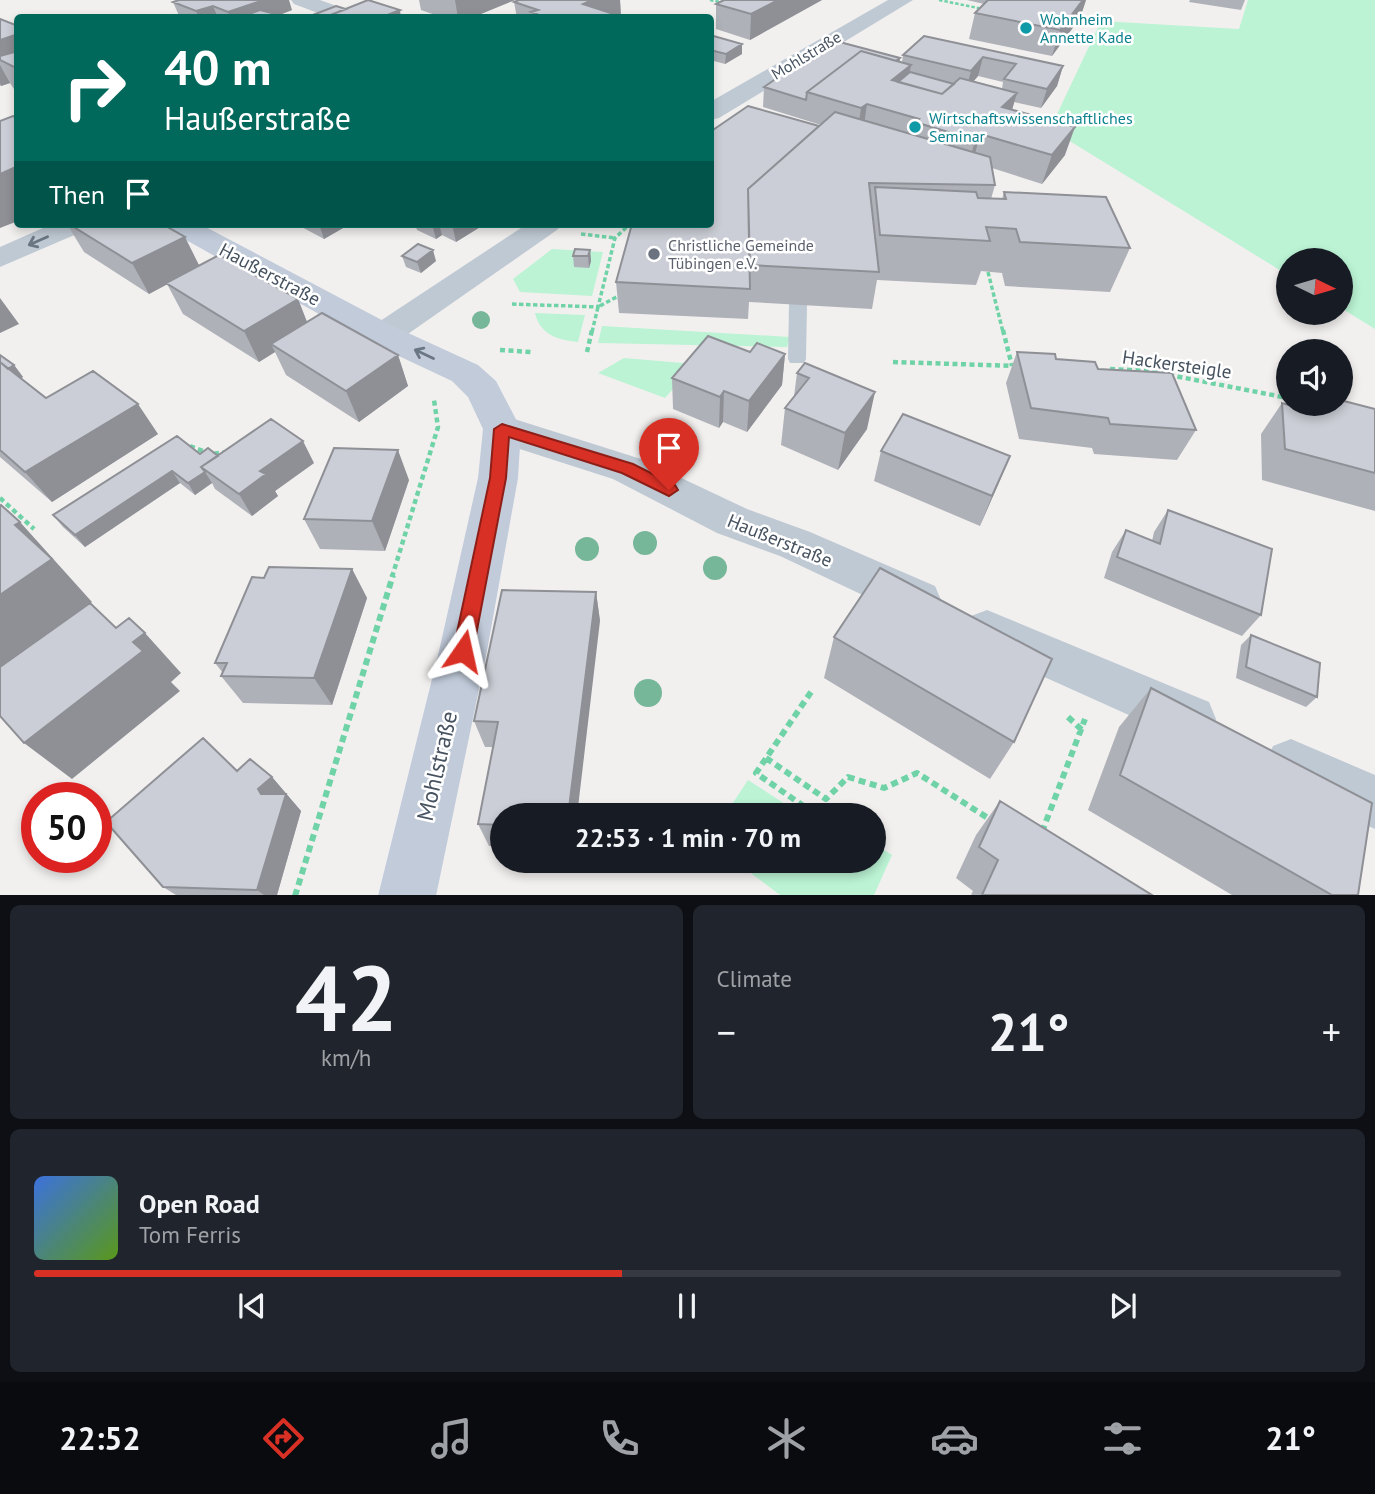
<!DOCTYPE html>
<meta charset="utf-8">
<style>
body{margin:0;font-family:"PT Sans",sans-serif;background:#20242c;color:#f1f3f6;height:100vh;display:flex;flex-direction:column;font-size:26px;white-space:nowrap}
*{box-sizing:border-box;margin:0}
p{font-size:23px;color:#9ea1a6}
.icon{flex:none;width:38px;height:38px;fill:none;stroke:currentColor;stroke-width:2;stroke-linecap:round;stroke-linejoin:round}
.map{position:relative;height:895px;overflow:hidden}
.drawer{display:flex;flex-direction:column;gap:10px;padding:10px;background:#0d0f14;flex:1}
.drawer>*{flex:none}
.hud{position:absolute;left:14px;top:14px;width:700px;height:214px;border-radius:7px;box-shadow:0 4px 10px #0003;background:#00695c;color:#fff;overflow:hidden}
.needle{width:46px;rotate:95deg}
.tools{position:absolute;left:1276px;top:248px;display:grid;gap:14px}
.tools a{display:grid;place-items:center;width:77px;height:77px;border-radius:50%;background:#171b24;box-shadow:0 4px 10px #0003;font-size:35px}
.speed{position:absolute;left:21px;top:782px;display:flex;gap:14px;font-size:35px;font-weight:700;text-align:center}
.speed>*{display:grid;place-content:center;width:91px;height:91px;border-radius:50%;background:#171b24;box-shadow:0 4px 10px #0003;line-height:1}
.speed .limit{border:10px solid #d22;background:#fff;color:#111}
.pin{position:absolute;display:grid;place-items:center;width:60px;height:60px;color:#fff;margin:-72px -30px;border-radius:50% 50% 50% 0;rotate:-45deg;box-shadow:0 0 7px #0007}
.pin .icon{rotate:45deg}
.me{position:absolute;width:77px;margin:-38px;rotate:11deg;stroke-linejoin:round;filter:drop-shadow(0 0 5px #0008)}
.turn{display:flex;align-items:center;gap:24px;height:147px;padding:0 35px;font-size:32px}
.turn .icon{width:91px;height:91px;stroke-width:2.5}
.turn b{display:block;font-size:49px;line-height:60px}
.then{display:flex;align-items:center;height:66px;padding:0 35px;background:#0003;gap:14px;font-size:26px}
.big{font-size:52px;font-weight:700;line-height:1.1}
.drawer .card{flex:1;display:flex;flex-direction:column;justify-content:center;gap:10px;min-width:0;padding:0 24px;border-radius:10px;background:#20242c}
.drawer .dial{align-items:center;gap:0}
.dial b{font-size:91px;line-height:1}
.song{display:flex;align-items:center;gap:21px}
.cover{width:84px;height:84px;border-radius:10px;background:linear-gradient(135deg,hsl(220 70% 55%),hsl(90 70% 35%))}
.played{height:7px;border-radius:4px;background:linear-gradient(90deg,#d93025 45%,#363941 45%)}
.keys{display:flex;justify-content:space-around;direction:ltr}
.heat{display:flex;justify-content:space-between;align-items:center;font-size:38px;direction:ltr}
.drawer .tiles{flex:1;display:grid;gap:10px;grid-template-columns:1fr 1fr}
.card:last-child{grid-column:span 2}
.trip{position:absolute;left:490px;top:803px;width:396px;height:70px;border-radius:35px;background:#171b24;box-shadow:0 4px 10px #0003;font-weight:700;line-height:70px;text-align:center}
.dock{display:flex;height:112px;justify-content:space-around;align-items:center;background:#090b0e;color:#9ea1a6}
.dock .icon{width:49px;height:49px}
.dock .active{color:#d93025}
.dock b{font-size:32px;color:#f1f3f6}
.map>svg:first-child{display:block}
</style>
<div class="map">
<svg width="1375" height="896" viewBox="0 0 1375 896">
<rect width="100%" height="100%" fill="#f2f0ef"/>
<!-- green -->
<path fill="#bbf3d4" d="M1248 0H1375V329L1341 308 1340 261H1288V275L1050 129 1101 21 1239 29Z
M552 249 603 252 592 296 520 292 513 279Z
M535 313 585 315 578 342C558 340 540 335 535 313Z
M602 326 790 337 787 347 598 343Z
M624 358 695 364 665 398 598 373Z
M748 780 802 815H725Z
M873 843 892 855 874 895H780L735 861H873Z"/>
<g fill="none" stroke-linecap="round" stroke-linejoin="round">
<!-- path-far3 -->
<path stroke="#70d3a8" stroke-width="2.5" stroke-dasharray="3.5 2" stroke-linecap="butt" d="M710 0 725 3
M939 0 983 9"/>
<!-- path-far2 -->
<path stroke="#70d3a8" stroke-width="3.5" stroke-dasharray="4.5 2.5" stroke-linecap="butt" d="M581 234 615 238
M988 272 1003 332
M512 304 598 307 615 238 630 224
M592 332 598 307 622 294"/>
<!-- path-far1 -->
<path stroke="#70d3a8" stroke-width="4.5" stroke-dasharray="5 3.5" stroke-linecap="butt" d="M1003 330 1012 366
M500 350 531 352
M587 352 592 330
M893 362 1017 366
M1110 369 1149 371 1288 398
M190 446 211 454 228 452
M0 498 34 529
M392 577 438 427 434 400"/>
<!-- path -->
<path stroke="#70d3a8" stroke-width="6" stroke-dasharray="7 4.5" stroke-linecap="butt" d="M811 692 756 773 812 812
M1068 717 1082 730
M766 758 826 799 848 777 884 788 917 773 991 820
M1042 832 1085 719
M295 896 393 575"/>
<!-- service -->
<path fill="#bfc9d3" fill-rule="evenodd" d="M798 299 807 304 806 359 804 363H790L788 359 789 304Z"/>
<!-- minor -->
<path fill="#bfc9d3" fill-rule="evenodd" d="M291 0H320L359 14 362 18H331L294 4Z
M888 0H913L719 118 710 120V102Z
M52 224H91L86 230 0 267V247Z
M527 224H562L557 230 395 343 383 346 371 343 366 335 371 327Z
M502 415 641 459 747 509 810 532 935 586 941 600 935 614 919 619 903 614 780 556 717 533 613 479 489 439 483 429 489 419Z
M987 610 1209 702 1216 719 1209 736 1191 743 971 644 964 630 971 616Z
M1291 739 1375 775V829L1273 782 1265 764 1273 746Z"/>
<!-- secondary -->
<path fill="#c1cbda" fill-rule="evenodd" d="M163 224H200L395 327 478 365 496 381 521 429 518 478 487 651 436 896H378L439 651 478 478 483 429 468 397 452 381 371 343 168 230Z"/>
</g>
<!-- trees -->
<g fill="#76b699">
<circle cx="481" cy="320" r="9"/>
<circle cx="645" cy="543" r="12"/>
<circle cx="587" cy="549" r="12"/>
<circle cx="715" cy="568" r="12"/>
<circle cx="648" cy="693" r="14"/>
</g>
<!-- wall -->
<path fill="#afb1b8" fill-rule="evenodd" d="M419 0H515L471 18H444L421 10Z
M519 0H620L621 16 626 18H517L514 2Z
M822 0 750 40 716 29V4Z
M967 0H1086L1080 18 1052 56 969 39 975 13 984 4Z
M1190 0H1245L1241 10 1189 2Z
M173 2 292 10 280 15 288 18H180Z
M0 19 18 26V95L10 83 1 86 0 85Z
M710 35 742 44V54L725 64 710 60Z
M924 36 1063 66 1057 86 1041 108 1014 102 1012 110 1065 155 1042 184 992 168 995 185 991 199H1002L1004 192 1130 248 1110 292 1005 286 1002 273 981 271 976 285 877 280 872 309 749 302 748 319 619 313 616 282 821 125 763 107 764 87 900 58 899 62H902L903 55ZM978 76 1003 82 1002 89 974 81Z
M67 224H162L199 265 298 299 307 322 398 355 408 386 359 422 286 375 275 352 259 362 183 314 167 284 149 294 84 252Z
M296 224H350L324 239Z
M415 224H485L456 242 442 235 436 239 417 230Z
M590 250 591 261 589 268 574 267 573 256Z
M402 256 436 261 421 273 406 267Z
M750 352 785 354 782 385 747 432 723 422 719 428 673 409 672 378Z
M1017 352 1098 369 1196 430 1177 460 1094 454 1092 448 1019 439 1006 383Z
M0 355 14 365 23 377 21 378 46 398 158 434 52 502 0 457Z
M805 363 867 429 838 470 781 445 785 408 794 396 797 373Z
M1282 403 1288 405 1340 404 1375 409V511L1262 480 1261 434Z
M881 451 1010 456 980 526 874 481Z
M200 454 314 463 275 491 278 496 252 516 215 489 212 483 195 495 180 483 85 547 63 527 53 515Z
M409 480 385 551 320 549 304 519Z
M1168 510 1261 615 1242 636 1104 578 1112 552 1126 530 1152 541 1154 532Z
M352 569 367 598 332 705 243 703 221 676 223 673 215 663 264 578Z
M596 592 600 621 502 816V847L489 846 478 824 493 747H485L474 721Z
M1251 635 1317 697 1306 707 1236 678 1241 645Z
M834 637 1014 742 990 779 824 678Z
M1151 688 1358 895H1232L1088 810 1119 727Z
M237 771 272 777 301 811 277 895H176L163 887Z
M1000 801 1152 895H971L973 891 956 878 976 835Z"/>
<!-- shaded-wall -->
<path fill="#8e9096" d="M264 0H289L292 10 271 18H230L228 12Z
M455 0H515L471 18H458Z
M592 0H620L621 18 583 4Z
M778 0H822L750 40 751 14Z
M1083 0H1086L1080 18 1052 56 1060 30Z
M213 6 218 18H199L196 11Z
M400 10 401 18H380Z
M0 23 18 34V69L0 60Z
M742 44V54L725 64 726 54Z
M983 57 978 76 966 90 971 71Z
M900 58 897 76 911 65 906 92 890 88 889 67Z
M0 65 10 83 1 86 0 83Z
M1063 66 1057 86 1041 108 1047 89Z
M1017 93 1009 120 1002 107Z
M867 104 863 132 857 136 861 108Z
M1075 127 1065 155 1042 184 1052 155Z
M980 134 973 162 968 168 975 140Z
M18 166V221L0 228V174Z
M319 224H350L324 239Z
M432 224H439L442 235 436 239Z
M452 224H485L456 242Z
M185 237 200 267 149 294 132 263Z
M433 250 436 261 421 273 417 262Z
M590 250 591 261 589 268 588 256Z
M0 298 19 324 0 333Z
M298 299 310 330 271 344 275 352 259 362 244 331Z
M785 354 782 385 747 432 749 401Z
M398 355 408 386 359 422 346 391Z
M14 365 23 377 0 390V373Z
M724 391 723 422 719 428 720 397Z
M875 392 867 429 838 470 845 433Z
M138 404 158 434 52 502 25 472Z
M303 441 314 463 275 491 278 496 252 516 239 494 260 471Z
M398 450 409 480 385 551 372 521Z
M1010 456 997 487 980 526 992 496Z
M172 471 180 483 85 547 75 535Z
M205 472 212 483 195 495 188 483Z
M20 522 92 602 0 669V595L15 525Z
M352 569 367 598 332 705 314 678Z
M596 592 600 621 577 816H568Z
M145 633 181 673 171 682 180 691 72 779 24 743 133 642Z
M272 777 301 811 277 895H264L257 890 261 794 258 789Z"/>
<!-- building -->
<path fill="#cbced6" stroke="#8e9096" stroke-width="2" d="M179 0H264L228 12 213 6 196 11 173 2Z
M368 0 400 10 380 18H323Z
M519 0H592L583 4 626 18H547L531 12 538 10 514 2Z
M724 0H778L751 14 716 4Z
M988 0H1083L1060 30 975 13Z
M336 6 346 9 323 18H305Z
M260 10 287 17 239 18Z
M0 19 18 26V34L0 40Z
M710 35 742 44 726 54 710 50Z
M924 36 1063 66 1047 89 1004 79 1016 64 983 57 971 71 903 55Z
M832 40 900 58 896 61 861 51 807 92 806 100 764 87Z
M18 51V69L0 60V56Z
M861 51 911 65 892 80 942 94 960 78 1017 93 1002 107 1075 127 1052 155 980 134 975 140 915 122 919 119 867 104 861 108 807 92Z
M910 72 954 84 942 94 898 82Z
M748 106 819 126 748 189 750 289 616 282 632 224H710V132Z
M835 112 990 157 995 185 869 183 879 272 750 265 748 189Z
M13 116 18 118V166L0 174V121Z
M875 187 976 192 978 198 1006 199 1004 192 1106 197 1130 248 1020 242 1016 229 1002 228 986 227 990 241 880 235Z
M69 224H162L185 237 132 263Z
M418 244 433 250 417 262 402 256Z
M575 249 590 250 588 256H573Z
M219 255 298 299 244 331 166 283Z
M322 313 398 355 346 391 271 344Z
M708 336 750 352 757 343 785 354 749 401 724 391 720 397 672 378Z
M1017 352 1055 354 1056 359 1095 362 1098 369 1172 373 1196 430 1110 424 1108 418 1031 408Z
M0 355 14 365 8 369 0 362Z
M0 362 46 398 93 371 138 404 25 472 0 450Z
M805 363 875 392 845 433 785 408 809 378 797 373Z
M1340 400 1375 409V473L1285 449 1282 403 1299 408V404H1340Z
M903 414 1010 456 992 496 881 451Z
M271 419 303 441 260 471 266 474 239 494 201 467Z
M177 436 200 454 208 448 218 456 201 467 205 472 188 483 172 471 75 535 53 515Z
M334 448 398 450 372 521 304 519Z
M1 505 20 522 15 525 52 559 0 595V506Z
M1168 510 1272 549 1261 615 1117 557 1126 530 1160 544Z
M269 567 352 569 314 678 221 676 227 663H215L252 577 264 578Z
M880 568 1052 659 1014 742 834 637Z
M502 590 596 592 568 816H502V825L478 824 498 722 474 721Z
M90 603 116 628 129 618 145 633 133 642 143 651 24 743 0 716V667Z
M1251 635 1320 663 1317 697 1246 667Z
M1151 688 1372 803 1358 895H1332L1120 775Z
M203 738 237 771 250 759 272 777 258 789 261 794H286L257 890 163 887 106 822Z
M1000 801 1152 895H982L998 860 979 847Z"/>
<!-- one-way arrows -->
<defs><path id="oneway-shaft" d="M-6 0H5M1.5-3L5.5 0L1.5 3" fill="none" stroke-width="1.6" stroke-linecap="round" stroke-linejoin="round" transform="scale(1.75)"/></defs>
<use stroke="#6a7682" href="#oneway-shaft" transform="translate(38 241) rotate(156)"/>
<use stroke="#6b7684" href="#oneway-shaft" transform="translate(424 354) rotate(-155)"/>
<!-- route -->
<path fill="#d93025" stroke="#8d1f18" stroke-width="2" d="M502 424 633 464 675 485 678 490 669 496 622 473 509 437 506 478 473 651 470 658 463 660 456 658 453 651 490 478 494 429Z"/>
<!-- markers -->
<g fill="#0f9aa8" stroke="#fff" stroke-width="2.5">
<circle cx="1026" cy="28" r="7"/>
<circle cx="915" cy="127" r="7"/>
</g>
<circle fill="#6b7280" stroke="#fff" stroke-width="2.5" cx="654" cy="254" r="7"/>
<g text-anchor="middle" stroke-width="5" stroke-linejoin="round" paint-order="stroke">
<!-- far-culture labels -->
<g font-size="16" fill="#0d838f" stroke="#fff" text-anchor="start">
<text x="1040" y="25">Wohnheim<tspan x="1040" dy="18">Annette Kade</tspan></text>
<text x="929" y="124">Wirtschaftswissenschaftliches<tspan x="929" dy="18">Seminar</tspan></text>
</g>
<!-- far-street labels -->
<g font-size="16" fill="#46525f" stroke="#fff">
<text transform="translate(806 55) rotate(-31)" y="6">Mohlstraße</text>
</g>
<!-- far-worship labels -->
<g font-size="16" fill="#5b616d" stroke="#fff" text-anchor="start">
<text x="668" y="251">Christliche Gemeinde<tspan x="668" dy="18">Tübingen e.V.</tspan></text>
</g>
<!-- street labels -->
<g font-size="19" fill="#46525f" stroke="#fff">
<text transform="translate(270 274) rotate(28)" y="7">Haußerstraße</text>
<text transform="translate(1177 364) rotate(8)" y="7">Hackersteigle</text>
<text transform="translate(780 540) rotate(22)" y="7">Haußerstraße</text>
</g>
<!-- near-street labels -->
<g font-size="23" fill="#46525f" stroke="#fff">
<text transform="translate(437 766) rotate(-77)" y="8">Mohlstraße</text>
</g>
</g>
</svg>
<div class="tools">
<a><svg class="needle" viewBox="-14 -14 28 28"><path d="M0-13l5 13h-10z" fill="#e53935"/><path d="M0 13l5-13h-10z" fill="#9ea1a6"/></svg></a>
<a><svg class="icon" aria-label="sound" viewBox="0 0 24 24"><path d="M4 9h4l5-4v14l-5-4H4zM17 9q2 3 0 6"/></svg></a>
</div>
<div class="speed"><div class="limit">50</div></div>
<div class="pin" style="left:669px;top:490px;background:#d93025"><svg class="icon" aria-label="arrive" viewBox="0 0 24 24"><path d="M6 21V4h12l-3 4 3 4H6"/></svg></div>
<svg class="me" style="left:463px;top:651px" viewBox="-20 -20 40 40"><path d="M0-17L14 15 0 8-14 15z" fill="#d93025" stroke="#fff" stroke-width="4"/></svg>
<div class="trip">22:53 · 1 min · 70 m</div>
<div class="hud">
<div class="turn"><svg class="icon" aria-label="right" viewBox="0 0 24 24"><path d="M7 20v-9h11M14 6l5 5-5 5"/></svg><div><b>40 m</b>Haußerstraße</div></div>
<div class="then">Then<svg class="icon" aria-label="arrive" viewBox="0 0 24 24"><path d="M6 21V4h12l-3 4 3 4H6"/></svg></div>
</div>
</div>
<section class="drawer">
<div class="tiles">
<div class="card dial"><b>42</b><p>km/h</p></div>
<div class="card"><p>Climate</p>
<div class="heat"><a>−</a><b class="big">21°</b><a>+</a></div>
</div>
<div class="card">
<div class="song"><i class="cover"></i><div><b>Open Road</b><p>Tom Ferris</p></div></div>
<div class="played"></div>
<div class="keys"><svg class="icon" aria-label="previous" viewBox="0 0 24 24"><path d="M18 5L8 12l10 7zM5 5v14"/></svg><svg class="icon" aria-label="pause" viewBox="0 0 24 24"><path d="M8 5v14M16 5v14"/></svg><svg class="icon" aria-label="next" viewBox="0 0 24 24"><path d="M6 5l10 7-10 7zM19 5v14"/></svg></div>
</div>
</div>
</section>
<nav class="dock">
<b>22:52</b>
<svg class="icon active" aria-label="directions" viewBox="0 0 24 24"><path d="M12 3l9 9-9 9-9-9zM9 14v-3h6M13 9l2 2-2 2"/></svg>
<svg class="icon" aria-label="music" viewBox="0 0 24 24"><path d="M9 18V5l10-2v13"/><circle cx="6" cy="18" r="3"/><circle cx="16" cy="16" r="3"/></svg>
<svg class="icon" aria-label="phone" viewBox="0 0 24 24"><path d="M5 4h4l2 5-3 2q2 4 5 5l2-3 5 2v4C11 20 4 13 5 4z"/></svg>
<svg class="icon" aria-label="climate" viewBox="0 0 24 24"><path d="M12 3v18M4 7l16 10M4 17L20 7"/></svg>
<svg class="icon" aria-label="car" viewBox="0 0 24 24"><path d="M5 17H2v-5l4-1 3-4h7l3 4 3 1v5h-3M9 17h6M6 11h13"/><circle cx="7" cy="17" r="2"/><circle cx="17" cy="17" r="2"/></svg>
<svg class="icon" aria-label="filters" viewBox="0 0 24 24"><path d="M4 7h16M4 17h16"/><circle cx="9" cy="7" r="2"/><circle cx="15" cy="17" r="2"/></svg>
<b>21°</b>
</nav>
